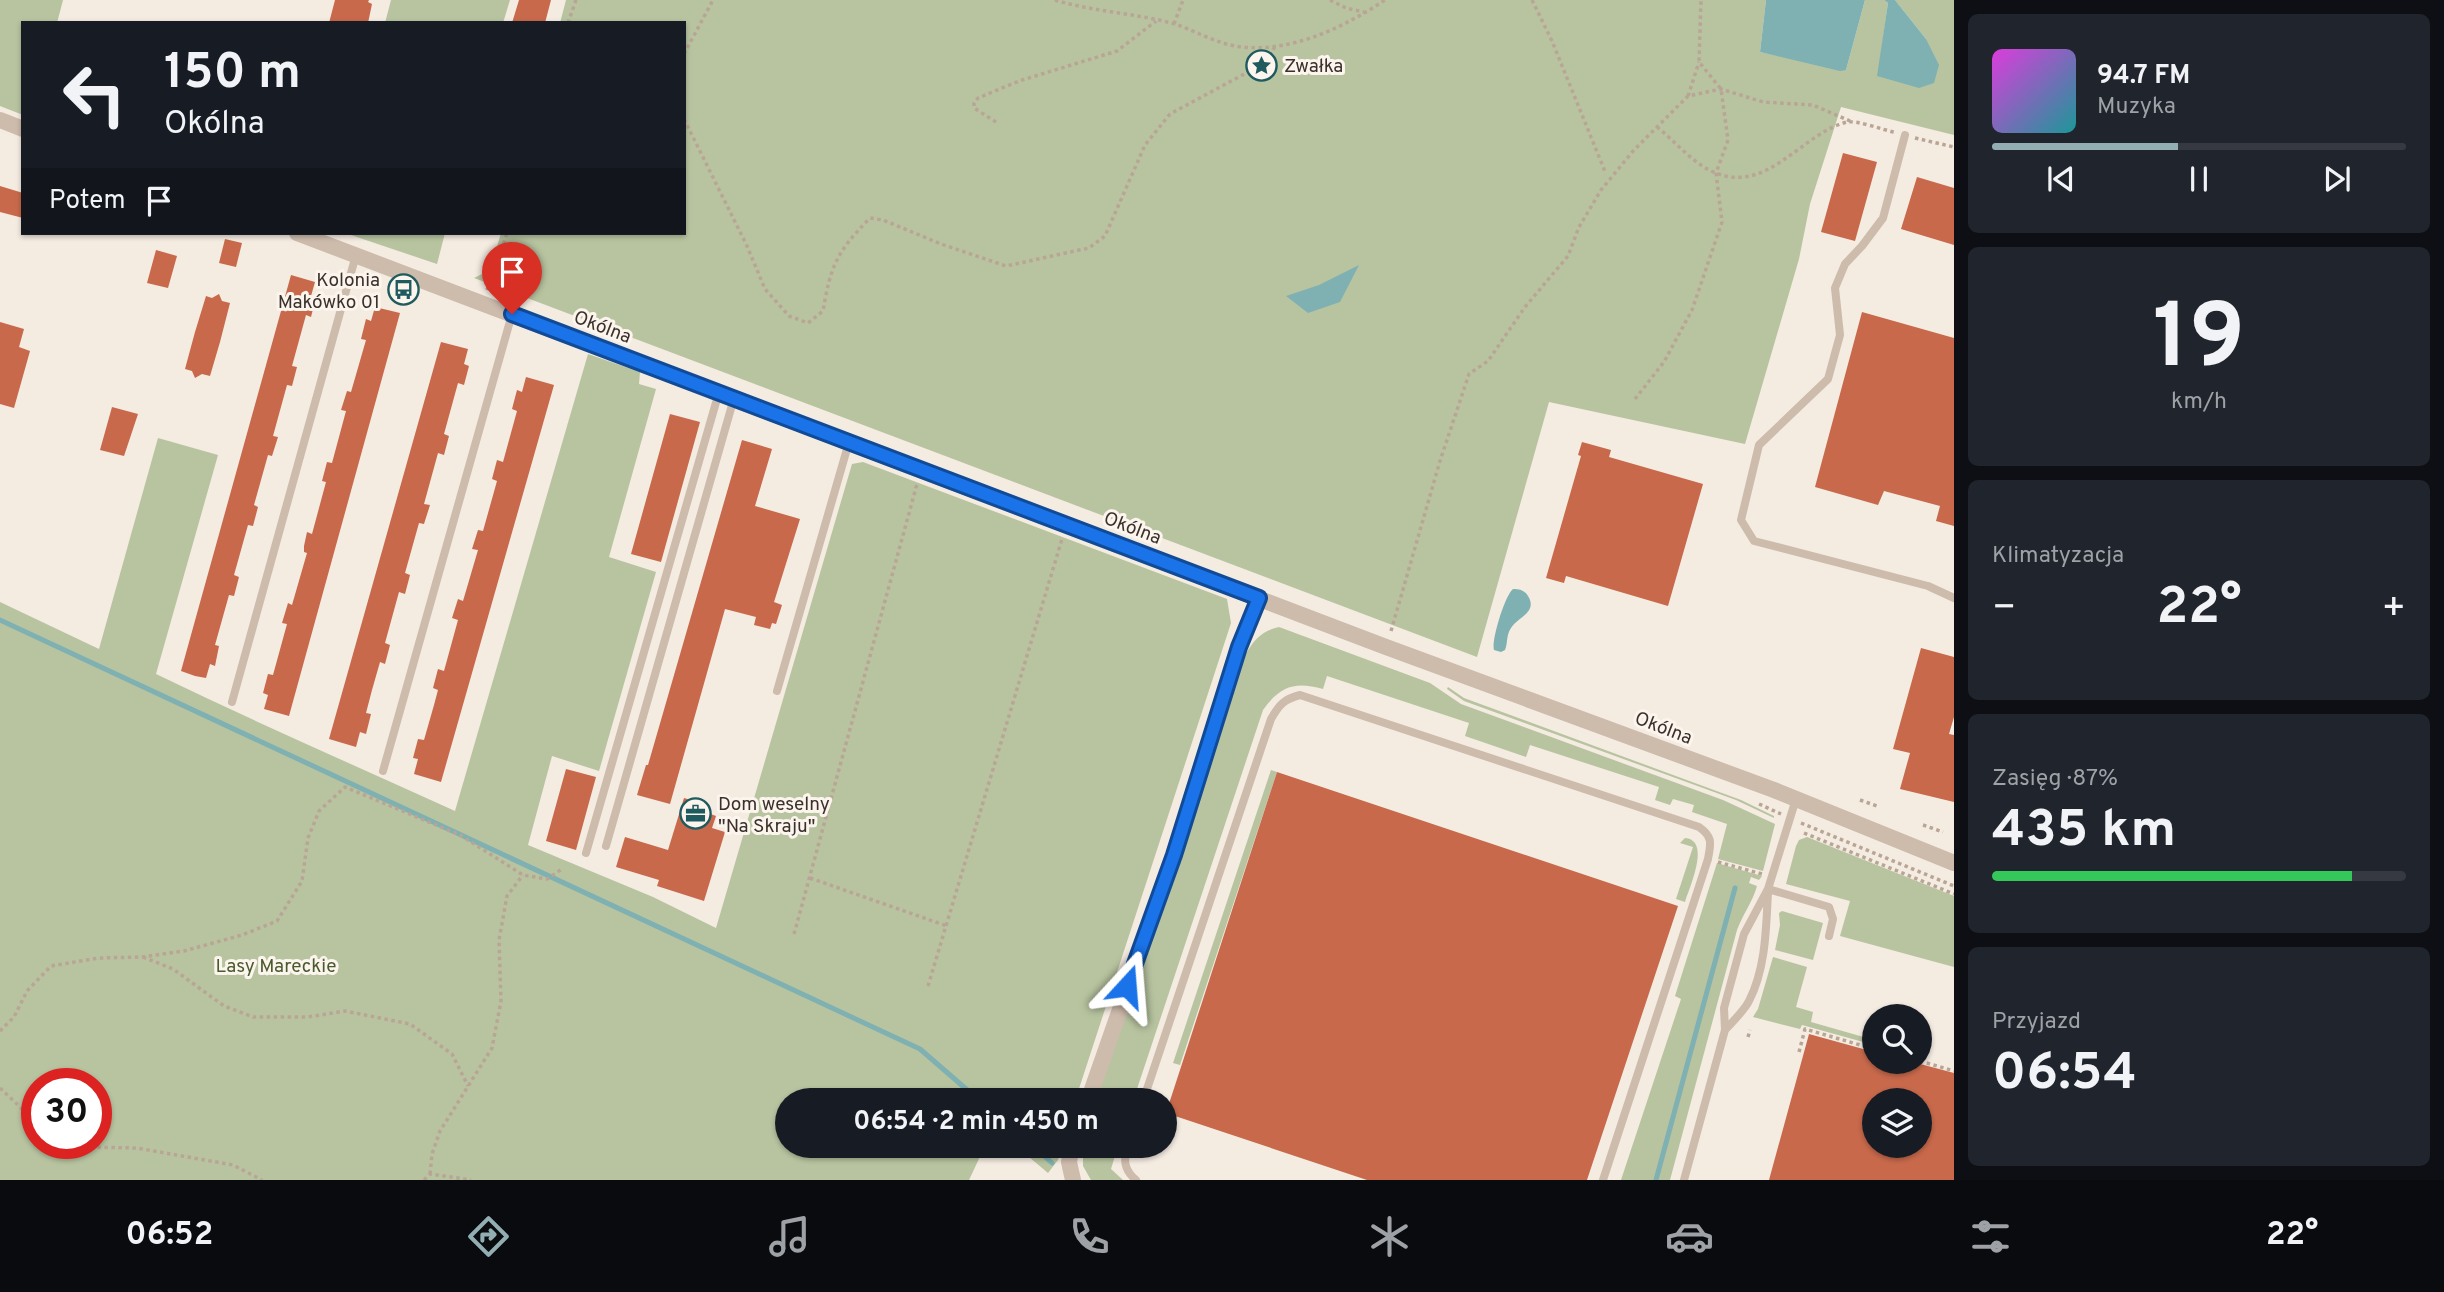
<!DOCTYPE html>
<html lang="pl">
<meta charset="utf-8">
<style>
body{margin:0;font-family:Overpass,sans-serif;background:#20242c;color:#f1f3f6;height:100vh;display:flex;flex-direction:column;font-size:26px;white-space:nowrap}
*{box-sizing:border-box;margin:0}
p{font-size:23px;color:#9ea1a6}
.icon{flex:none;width:38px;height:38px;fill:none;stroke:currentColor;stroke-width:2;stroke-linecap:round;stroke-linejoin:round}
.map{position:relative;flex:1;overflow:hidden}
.side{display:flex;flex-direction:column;gap:14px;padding:14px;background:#0d0f14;width:490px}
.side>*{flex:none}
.top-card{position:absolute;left:21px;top:21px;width:665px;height:214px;border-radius:0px;box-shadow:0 2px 5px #0004;background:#171b24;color:#f1f3f6;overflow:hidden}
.fabs{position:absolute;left:1862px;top:1004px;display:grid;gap:14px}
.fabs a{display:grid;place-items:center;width:70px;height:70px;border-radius:50%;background:#171b24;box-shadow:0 2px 5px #0004;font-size:35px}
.speed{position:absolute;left:21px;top:1068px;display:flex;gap:14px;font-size:35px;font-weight:700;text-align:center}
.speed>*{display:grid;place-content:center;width:91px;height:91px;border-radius:50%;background:#171b24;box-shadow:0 2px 5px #0004;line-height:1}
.speed .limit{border:10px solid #d22;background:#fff;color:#111}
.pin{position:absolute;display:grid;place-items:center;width:60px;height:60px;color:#fff;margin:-72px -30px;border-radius:50% 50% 50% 0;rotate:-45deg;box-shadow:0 0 7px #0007}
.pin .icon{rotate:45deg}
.me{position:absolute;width:77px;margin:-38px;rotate:19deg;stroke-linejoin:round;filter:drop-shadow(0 0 5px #0008)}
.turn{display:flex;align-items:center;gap:24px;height:147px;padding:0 28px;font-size:32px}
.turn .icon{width:91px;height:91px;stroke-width:2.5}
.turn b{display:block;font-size:49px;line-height:60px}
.then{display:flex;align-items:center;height:66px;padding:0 28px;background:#0003;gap:14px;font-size:26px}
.big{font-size:52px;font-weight:700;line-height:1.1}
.side .card{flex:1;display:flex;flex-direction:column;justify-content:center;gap:10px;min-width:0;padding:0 24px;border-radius:10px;background:#20242c}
.side .dial{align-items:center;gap:0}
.dial b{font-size:91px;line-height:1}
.song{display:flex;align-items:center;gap:21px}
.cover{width:84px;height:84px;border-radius:10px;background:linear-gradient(135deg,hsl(300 70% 55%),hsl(180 70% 35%))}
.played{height:7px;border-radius:4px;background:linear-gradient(90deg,#92aeb2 45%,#363941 45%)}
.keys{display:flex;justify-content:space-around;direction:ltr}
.heat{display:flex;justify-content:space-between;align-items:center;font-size:38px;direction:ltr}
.charge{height:10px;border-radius:5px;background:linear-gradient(90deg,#34c759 87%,#363941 0)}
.trip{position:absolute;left:775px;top:1088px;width:402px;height:70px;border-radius:35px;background:#171b24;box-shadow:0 2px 5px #0004;font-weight:700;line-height:70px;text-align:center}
.tabs{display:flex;height:112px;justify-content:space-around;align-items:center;background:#090b0e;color:#9ea1a6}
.tabs .icon{width:49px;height:49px}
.tabs .current{color:#92aeb2}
.tabs b{font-size:32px;color:#f1f3f6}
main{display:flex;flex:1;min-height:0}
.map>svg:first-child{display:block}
</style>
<main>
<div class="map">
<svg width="1954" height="1180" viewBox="0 0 1954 1180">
<rect width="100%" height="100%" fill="#f4ebe1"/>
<!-- green -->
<path fill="#b8c4a0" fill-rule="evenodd" d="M0 0H63L57 23H23V115L0 106Z
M391 0H510L503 23H385Z
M566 0H1766L1760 52 1846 70 1865 0H1884L1888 3 1878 75 1926 39 1895 0H1954V135L1841 107 1810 204 1799 259 1745 444 1549 402 1477 657 474 278 490 270 501 233H684V23H560Z
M345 233H445L437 264Z
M588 354 640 372 639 384 656 389 609 557 656 572 599 771 552 756 528 845 653 897 716 928 852 464 863 462 1227 599 1231 623 1075 1101H788V1146H985L969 1180H0V602L99 649 158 438 218 455 156 674C255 722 356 766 455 811ZM37 1083H96V1143H37Z
M1279 627 1430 683 1461 704 1723 800 1775 824 1763 871 1718 859 1727 824 1692 812 1694 805 1673 799 1670 805 1655 800 1659 787 1530 745 1526 757 1465 736 1469 723 1327 676 1323 689C1295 681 1280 686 1263 710L1133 1101H1096L1191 827 1245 655C1254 640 1261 631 1279 627Z
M1448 687 1464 698 1741 800 1774 816V818L1736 800 1464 701 1447 689Z
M1271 770 1277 772 1180 1065 1173 1063Z
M1807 837 1954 896V967L1840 936 1850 901 1786 884 1796 846 1799 840Z
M1685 838C1711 840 1690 886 1685 902L1676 899 1693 847 1680 843Z
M1717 863 1762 876 1759 880 1751 877 1749 883 1757 886C1753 901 1743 914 1737 930L1670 1180H1621L1681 999 1675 996Z
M1782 911 1823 923 1813 960 1775 950 1780 925 1779 913Z
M1773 957 1807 967 1796 1007 1813 1012 1811 1022 1874 1040V1045L1802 1025 1800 1029 1753 1017 1758 1009Z
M1016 1146H1062L1058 1160 1048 1173Z
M1083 1146H1118L1111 1169 1123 1180H1091L1083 1166Z"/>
<!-- water -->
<path fill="#7fb0b2" d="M1766 0H1865L1846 70 1840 71 1760 52Z
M1884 0H1895L1926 39 1939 65 1934 83 1919 88 1877 76 1888 3Z
M1359 265 1340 302 1308 313 1286 296 1319 285Z
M1513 589C1520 589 1524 590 1528 596 1538 612 1518 617 1511 628 1506 635 1508 643 1505 650L1501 652 1494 650C1491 641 1505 595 1513 589Z"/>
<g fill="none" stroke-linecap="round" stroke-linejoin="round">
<!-- stream -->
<path stroke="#7fb0b2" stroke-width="5" d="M0 620 920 1049 980 1101
M1033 1146 1052 1163
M1656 1180 1735 888"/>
</g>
<!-- building -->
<path fill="#c8694b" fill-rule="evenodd" d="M335 0H369L368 2 372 4 368 23H329Z
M519 0H551L545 23H512Z
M1843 153 1877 162 1855 241 1821 232Z
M1917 177 1954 188V245L1901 229Z
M0 186 23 193V218L0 212Z
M225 239 242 243 236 267 219 263Z
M156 250 177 256 168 288 147 283Z
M291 275 315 282 311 296 316 297 311 317 306 315 292 366 297 367 292 386 287 385 273 436 278 437 272 456 268 455 254 505 258 507 253 526 248 525 234 575 239 577 234 596 229 595 215 645 219 646 215 666 210 664 206 678 195 676 181 671Z
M219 294 222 301 230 303 220 342 210 376 202 374 195 378 192 371 185 369 195 332 206 296 212 298Z
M375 307 400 313 289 716 264 709 268 695 263 693 268 674 273 675 287 624 282 623 288 603 292 605 307 553 304 552V546L307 532 312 534 326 482 322 481 327 462 332 463 346 411 341 410 347 391 351 392 366 340 361 339 366 319 371 321Z
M1862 312 1954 338V526L1936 521 1940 506 1884 491 1878 505 1815 487Z
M0 322 24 329 19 347 30 351 14 408 0 404Z
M441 342 468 349 464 364 469 366 464 385 458 383 444 434 449 436 444 455 438 453 424 504 430 505 424 524 419 523 405 573 410 575 405 594 399 592 385 643 390 645 385 664 380 662 372 690 366 713 371 714 366 734 360 732 356 747 329 739Z
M526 377 554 385 441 782 414 774 418 759 413 758 418 739 424 740 434 705 438 690 433 688 438 669 444 671 458 620 452 618 458 599 463 601 478 550 472 549 478 530 483 531 497 481 492 479 497 460 503 462 517 411 512 409 517 390 522 392Z
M112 407 138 414 124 456 100 450Z
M670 414 700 422 661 562 631 554Z
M742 440 772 449 755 506 800 519 774 602 782 605 776 624 772 623 770 629 754 625 756 617 725 609 670 804 637 795 646 765H648Z
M1582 442 1611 450 1609 457 1703 484 1668 606 1566 576 1564 583 1546 578 1581 456 1578 455Z
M1921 648 1954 657V717L1949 734 1954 735V802L1900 789 1910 753 1893 749Z
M566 769 596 777 576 850 546 841Z
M1277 772 1678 906 1587 1180H1367L1166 1113Z
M684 798 707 805 705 812 716 816 712 828 725 832 704 901 657 886 659 880 616 867 625 837 668 850Z
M1809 1034 1874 1052V1062H1913L1954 1073V1180H1769ZM1874 1101H1920V1146H1874Z"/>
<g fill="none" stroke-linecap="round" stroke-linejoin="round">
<!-- path -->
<path stroke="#b9a596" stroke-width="3.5" stroke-dasharray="3.5 3.5" stroke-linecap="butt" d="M1055 0C1094 12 1136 13 1175 24 1195 31 1214 42 1235 46 1287 55 1343 28 1385 0
M1330 0 1346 8 1364 12
M1532 0 1552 41 1606 174
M568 23 576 0
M1174 24 1183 0
M684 54 713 0
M1688 96 1699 62
M684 119 747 246 765 289 789 316 808 323 823 311C831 264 837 252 870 218L883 220 941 244 1006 266 1089 248 1105 236 1145 145 1170 114 1261 65 1275 47
M996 122 974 108V103L978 98 1019 81 1117 51 1156 21
M1657 127C1676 142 1694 165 1716 173 1768 194 1802 133 1847 122 1857 120 1883 130 1894 132
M1915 138 1954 147
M487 290 496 268 507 233
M1635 399 1664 362 1692 310 1722 222 1716 173 1728 140 1721 89 1699 62 1701 0
M1391 631 1440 461 1469 374 1488 361 1525 307 1568 256 1579 227 1601 190 1634 150 1688 96 1721 89 1763 102 1813 105 1850 121
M1860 800 1877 806
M1759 804 1781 814
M1801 823 1954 886
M1923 825 1943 832
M1804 833 1954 894
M1718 862 1762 874
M810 878 947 926
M794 934 917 484
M143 957 173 969 224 1006 253 1017H308L345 1011 410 1024 452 1054 468 1086
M928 986 1062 539
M0 1031 14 1017 27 991 51 966 99 958 142 957 184 951 242 935 277 921 302 881 308 838 319 811 345 787 460 835 523 875 547 879 562 869
M1748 1037 1750 1030
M1799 1052 1805 1029 1874 1049
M1920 1061 1954 1071
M0 1088 37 1123
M70 1143 83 1147 137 1148 233 1165 262 1180
M430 1174 432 1154 440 1131 492 1048 501 1001 499 940 507 896 523 875
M424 1180 430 1174 471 1180"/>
<!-- lane -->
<path stroke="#cdbbac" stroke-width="8" d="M1905 135 1883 218 1862 246 1845 264 1835 288 1840 335 1828 379 1759 445 1741 520 1754 541 1928 586 1954 598
M777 691 849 442
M232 702 356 255
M383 771 512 314
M606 846 734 398
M586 853 719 392
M1768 889 1829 907 1833 919 1829 936
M1725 1030C1733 1021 1744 1011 1749 1001 1766 968 1766 928 1768 892
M1143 1101 1271 719C1279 705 1284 699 1300 695L1699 827C1713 837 1711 843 1708 859L1603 1180
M1128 1146C1123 1160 1124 1170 1136 1180
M1684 1180 1725 1030 1724 1008 1744 934 1768 889 1796 799"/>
<!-- street -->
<path stroke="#cdbbac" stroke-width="16" d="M0 120 23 129
M297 233 1386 647 1774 790 1954 863
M1088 1101 1174 855 1239 647 1259 598
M1072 1146 1069 1162 1073 1180"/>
</g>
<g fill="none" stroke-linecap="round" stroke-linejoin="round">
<defs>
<path id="route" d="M512 314 1259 598 1239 647 1174 855 1127 986"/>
</defs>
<!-- route casing -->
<use href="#route" stroke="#114b97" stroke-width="18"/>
<!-- route -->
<use href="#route" stroke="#1a73e8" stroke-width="12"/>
</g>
<!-- icons -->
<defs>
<symbol id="sight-ring" viewBox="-11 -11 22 22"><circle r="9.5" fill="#fbf5ee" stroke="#1f5a5e" stroke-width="1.5"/><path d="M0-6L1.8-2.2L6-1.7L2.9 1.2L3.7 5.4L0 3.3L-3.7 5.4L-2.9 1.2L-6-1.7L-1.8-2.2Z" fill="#1f5a5e"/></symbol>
<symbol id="bus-ring" viewBox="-11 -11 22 22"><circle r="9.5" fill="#fbf5ee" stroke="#1f5a5e" stroke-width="1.5"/><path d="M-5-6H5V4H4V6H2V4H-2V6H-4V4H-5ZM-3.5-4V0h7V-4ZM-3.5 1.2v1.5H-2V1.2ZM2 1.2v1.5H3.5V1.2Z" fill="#1f5a5e"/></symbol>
<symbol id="office-ring" viewBox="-11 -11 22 22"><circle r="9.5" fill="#fbf5ee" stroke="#1f5a5e" stroke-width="1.5"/><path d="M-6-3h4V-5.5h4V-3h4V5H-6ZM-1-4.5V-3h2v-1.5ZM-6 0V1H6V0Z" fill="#1f5a5e"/></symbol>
</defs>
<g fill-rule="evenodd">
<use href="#sight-ring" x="1244" y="48" width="35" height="35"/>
<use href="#bus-ring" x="386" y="272" width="35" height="35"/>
<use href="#office-ring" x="678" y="796" width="35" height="35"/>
</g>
<g text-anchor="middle" stroke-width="6" stroke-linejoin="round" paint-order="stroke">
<!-- poi labels -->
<g font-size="19" fill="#3b302b" stroke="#fbf5ee" text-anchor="start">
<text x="1284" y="72">Zwałka</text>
<text x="380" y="286" text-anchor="end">Kolonia<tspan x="380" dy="22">Makówko 01</tspan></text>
<text x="718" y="810">Dom weselny<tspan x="718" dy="22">"Na Skraju"</tspan></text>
</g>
<!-- street labels -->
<g font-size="19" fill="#3b302b" stroke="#fbf5ee">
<text transform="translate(603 326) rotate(21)" y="7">Okólna</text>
<text transform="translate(1133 527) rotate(21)" y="7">Okólna</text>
<text transform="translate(1664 727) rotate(21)" y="7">Okólna</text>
</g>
<!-- park labels -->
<g font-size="19" fill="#4a5a2e" stroke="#fbf5ee">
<text x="276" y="972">Lasy Mareckie</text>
</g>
</g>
</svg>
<div class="fabs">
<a><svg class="icon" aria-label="search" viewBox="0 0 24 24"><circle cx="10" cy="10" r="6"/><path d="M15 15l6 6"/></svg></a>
<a><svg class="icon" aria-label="layers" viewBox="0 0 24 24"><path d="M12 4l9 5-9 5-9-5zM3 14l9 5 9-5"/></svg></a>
</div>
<div class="speed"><div class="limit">30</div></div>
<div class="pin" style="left:512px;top:314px;background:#d93025"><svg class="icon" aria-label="arrive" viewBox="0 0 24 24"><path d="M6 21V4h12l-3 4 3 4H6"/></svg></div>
<svg class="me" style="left:1127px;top:986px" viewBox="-20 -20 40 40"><path d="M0-17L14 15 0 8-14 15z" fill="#1a73e8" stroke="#fff" stroke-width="4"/></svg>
<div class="trip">06:54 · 2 min · 450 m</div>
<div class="top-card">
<div class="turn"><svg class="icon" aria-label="left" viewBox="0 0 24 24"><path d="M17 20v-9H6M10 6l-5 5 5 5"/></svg><div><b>150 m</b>Okólna</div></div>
<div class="then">Potem<svg class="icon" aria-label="arrive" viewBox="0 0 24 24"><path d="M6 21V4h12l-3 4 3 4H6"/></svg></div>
</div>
</div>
<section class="side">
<div class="card">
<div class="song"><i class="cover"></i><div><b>94.7 FM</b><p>Muzyka</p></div></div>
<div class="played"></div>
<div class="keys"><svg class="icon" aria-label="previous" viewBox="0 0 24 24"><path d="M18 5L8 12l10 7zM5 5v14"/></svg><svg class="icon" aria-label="pause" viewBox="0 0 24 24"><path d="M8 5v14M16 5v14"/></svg><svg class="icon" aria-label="next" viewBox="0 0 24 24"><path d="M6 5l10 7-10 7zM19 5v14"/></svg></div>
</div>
<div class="card dial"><b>19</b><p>km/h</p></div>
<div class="card"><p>Klimatyzacja</p>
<div class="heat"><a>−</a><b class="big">22°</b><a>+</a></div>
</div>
<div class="card"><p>Zasięg · 87%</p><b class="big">435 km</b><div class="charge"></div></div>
<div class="card"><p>Przyjazd</p><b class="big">06:54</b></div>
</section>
</main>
<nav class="tabs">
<b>06:52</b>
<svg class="icon current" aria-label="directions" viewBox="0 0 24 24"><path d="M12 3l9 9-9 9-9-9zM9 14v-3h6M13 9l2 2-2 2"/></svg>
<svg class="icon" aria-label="music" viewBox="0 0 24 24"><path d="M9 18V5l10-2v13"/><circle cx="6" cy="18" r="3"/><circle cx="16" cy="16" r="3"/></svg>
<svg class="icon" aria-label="phone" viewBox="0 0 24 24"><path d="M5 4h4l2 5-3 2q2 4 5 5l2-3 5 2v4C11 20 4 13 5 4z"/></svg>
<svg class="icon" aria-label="climate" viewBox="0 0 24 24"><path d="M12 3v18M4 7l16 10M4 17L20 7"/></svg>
<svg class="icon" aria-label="car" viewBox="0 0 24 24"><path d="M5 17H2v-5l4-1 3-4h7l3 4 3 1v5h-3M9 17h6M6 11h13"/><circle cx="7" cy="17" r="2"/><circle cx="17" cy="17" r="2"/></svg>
<svg class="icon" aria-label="filters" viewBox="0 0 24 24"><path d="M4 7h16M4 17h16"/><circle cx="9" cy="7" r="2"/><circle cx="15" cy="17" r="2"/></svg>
<b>22°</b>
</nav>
